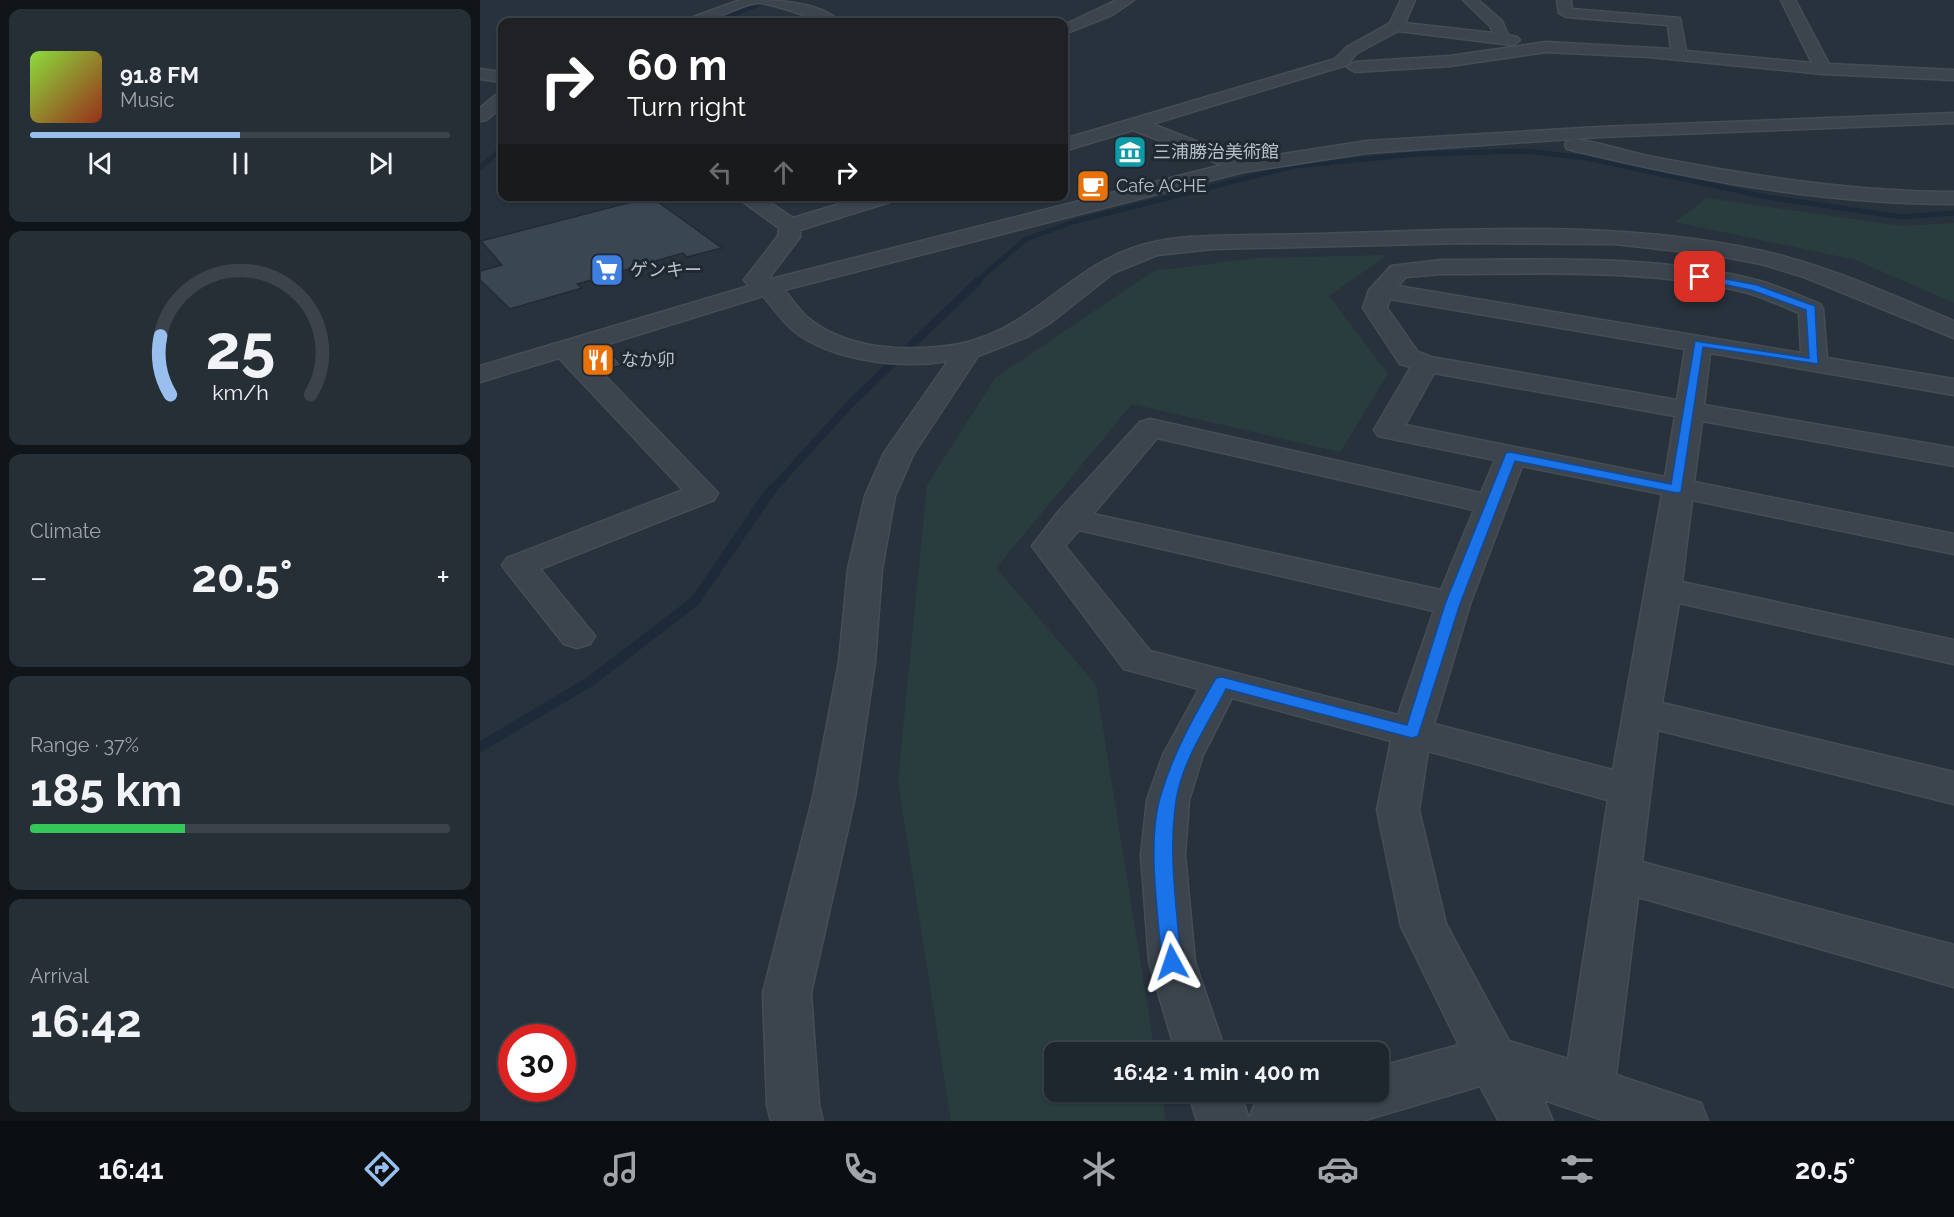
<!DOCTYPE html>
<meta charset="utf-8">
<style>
body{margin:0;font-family:Raleway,"Noto Sans JP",sans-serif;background:#262e36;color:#f1f3f6;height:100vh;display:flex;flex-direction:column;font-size:22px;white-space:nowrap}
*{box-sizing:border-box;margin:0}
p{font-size:20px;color:#a1a5aa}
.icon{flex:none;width:33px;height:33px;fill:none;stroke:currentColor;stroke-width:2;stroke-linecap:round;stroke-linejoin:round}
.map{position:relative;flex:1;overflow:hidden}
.details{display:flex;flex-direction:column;gap:9px;padding:9px;background:#101519;width:480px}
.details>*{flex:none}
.top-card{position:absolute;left:18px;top:18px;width:570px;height:183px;border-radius:12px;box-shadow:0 2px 4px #0004,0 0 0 2px #3c434a;background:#202124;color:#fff;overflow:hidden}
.speed{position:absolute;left:18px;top:1024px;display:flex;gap:12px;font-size:30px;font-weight:700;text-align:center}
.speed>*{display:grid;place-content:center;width:78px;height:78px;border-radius:50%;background:#1e262e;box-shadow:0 2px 4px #0004,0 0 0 2px #3c434a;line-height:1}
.speed .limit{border:9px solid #d22;background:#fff;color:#111}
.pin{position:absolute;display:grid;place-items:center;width:51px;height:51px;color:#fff;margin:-26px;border-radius:12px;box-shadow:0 3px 9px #0006}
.me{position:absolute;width:66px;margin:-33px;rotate:355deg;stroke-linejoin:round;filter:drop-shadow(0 0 4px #0008)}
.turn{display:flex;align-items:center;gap:21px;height:126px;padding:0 30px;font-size:27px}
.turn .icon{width:78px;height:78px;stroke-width:2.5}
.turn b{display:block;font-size:42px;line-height:51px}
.lanes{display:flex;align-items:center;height:57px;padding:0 30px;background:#0003;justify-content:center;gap:30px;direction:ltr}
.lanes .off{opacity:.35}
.big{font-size:45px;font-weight:700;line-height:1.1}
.details .tile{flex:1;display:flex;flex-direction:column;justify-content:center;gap:9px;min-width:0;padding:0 21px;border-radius:12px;background:#262e36}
.details .dial{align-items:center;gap:0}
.dial svg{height:156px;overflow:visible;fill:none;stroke:#3c434a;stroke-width:7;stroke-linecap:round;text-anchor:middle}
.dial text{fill:#f1f3f6;stroke:none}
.song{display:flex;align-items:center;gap:18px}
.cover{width:72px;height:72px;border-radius:9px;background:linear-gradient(135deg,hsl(90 70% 55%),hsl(10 70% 35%))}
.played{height:6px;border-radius:3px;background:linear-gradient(90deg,#98bfed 50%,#3c434a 50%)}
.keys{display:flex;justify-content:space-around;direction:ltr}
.heat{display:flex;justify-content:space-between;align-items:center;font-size:33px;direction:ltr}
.charge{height:9px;border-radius:4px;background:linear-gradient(90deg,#34c759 37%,#3c434a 0)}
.trip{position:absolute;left:564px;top:1042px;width:345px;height:60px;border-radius:12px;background:#1e262e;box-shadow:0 2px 4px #0004,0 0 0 2px #3c434a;font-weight:700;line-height:60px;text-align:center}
.tabs{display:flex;height:96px;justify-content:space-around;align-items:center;background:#0c0f12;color:#a1a5aa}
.tabs .icon{width:42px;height:42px}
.tabs .active{color:#98bfed}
.tabs b{font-size:27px;color:#f1f3f6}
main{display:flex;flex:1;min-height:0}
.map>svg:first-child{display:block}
</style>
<main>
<section class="details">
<div class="tile">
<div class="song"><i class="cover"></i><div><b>91.8 FM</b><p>Music</p></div></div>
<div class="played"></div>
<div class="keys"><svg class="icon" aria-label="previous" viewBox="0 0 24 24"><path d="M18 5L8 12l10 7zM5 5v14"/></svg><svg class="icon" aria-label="pause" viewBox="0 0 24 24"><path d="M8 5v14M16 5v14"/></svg><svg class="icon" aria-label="next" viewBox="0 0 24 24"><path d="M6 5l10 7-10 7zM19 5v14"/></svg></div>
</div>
<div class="tile dial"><svg viewBox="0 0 100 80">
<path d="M14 69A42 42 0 1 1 86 69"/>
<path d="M14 69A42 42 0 0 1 9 39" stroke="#98bfed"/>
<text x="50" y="56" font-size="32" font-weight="700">25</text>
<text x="50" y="72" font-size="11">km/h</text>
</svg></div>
<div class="tile"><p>Climate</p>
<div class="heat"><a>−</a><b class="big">20.5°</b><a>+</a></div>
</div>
<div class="tile"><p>Range · 37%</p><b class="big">185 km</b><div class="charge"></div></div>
<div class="tile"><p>Arrival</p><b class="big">16:42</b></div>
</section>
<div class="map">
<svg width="1474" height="1121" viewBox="0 0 1474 1121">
<rect width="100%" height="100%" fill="#28323d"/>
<!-- green -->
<path fill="#2a3d3e" d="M1227 198 1422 226 1474 223V303L1376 260 1195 222Z
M907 255 849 296 908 374 860 452 652 404 516 568 616 685 675 1053H574V1092H681L686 1121H471L418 781 447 485 515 378 674 271 777 258Z"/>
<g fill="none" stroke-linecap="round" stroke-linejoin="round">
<!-- stream-far3 -->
<path stroke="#1c2a3a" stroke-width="4.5" d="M234 22 290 0"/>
<!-- stream-far2 -->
<path stroke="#1c2a3a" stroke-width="5" d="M0 168 22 148
M496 282 546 239 596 221 814 166 938 154 1043 151 1107 158 1287 197 1422 217 1474 213"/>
<!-- stream-far1 -->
<path stroke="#1c2a3a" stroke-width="8" d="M291 491 371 403 498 281"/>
<!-- stream -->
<path stroke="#1c2a3a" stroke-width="10" d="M0 747 111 681 215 601 292 489"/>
</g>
<!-- building -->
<path fill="#3a4752" stroke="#222b34" stroke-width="1.5" d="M171 197 242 248 207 257 203 253 97 284 102 288 30 309 0 280V271L22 265 1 241Z
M126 347 142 365 123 371 106 353Z"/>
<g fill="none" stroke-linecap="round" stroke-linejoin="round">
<defs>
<path id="minor" d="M260 0C289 0 339 0 360 22 338 25 307 6 280 3 261 2 235 25 206 22L208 19Z
M637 0H654L632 15 584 34V25Z
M921 0H935L925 23 1013 33 1010 26 983 0H998L1022 21 1028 35 1037 37 1040 40 1032 45 918 31 877 53 867 65 672 124 764 160 887 141 1120 127 1474 113V123L1120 137 887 153 763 172 304 290C312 299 319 310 328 318 363 347 415 351 458 347 550 340 583 266 666 244 700 235 735 236 770 235 803 235 836 234 869 233 1007 229 1147 221 1282 251 1349 266 1411 295 1474 321V338L1324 277 1281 264 1234 255 1134 244 984 243 733 249 677 255 633 273 570 323 547 337 498 356 434 453 415 496 402 569 395 662 375 797 331 993 339 1105 343 1121H291L287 1105 283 993 333 797 359 662 368 569 385 496 404 453 468 361C422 369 352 361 314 331 302 322 294 308 283 296L102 352 238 493 234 500 60 569 115 636 110 644 97 648 84 644 27 572 22 565 27 558 203 490 79 358 0 382V366L269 286 264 280 298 236 299 228 255 196H280L313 218 386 196H419L416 200 320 230V237L289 278 291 279 742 165 653 130 584 151V139L855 59 867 47 910 23Z
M1077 0H1091L1092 9 1200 18 1206 51 1332 63 1301 0H1315L1349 64 1474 70V80L1343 74 1169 57 1066 52 970 66 875 72 867 67 875 62 970 56 1066 42 1191 49 1188 25 1086 17 1079 13Z
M0 69 22 72V82L0 79Z
M22 94V107L6 120 0 121V108L16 95Z
M1094 139C1124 143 1153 154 1183 159 1280 177 1376 192 1474 192V204C1343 204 1214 180 1087 149L1085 145 1087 141Z
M961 260C1065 260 1179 254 1280 281 1300 287 1320 296 1340 304L1343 309 1347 358 1474 379V395L1230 353 1224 405 1474 448V466L1222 421 1214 482 1474 534V554L1212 500 1202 582 1474 640V664L1199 603 1182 703 1474 772V804L1178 730 1162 862 1474 945V987L1158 897 1136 1075 1221 1103 1228 1121H1126L1064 1100 1073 1121H1019L1000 1086 882 1121H717L708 1092H760L769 1119 775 1103 807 1092H898V1067L979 1045 921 926 897 810 911 741 752 698 723 755 709 800 705 855 715 962 746 1053H696L669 962 661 855 667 800 683 755 719 689 644 669 552 546 579 511 660 422 670 419 1001 493 1015 460 898 436 894 430 931 367 920 364 883 308 889 290 911 266ZM961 274C1058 274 1174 268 1268 293 1285 298 1302 306 1319 313L1321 353 918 286 926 277ZM910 299 1205 349 1197 400 951 357 938 352 907 308ZM954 373 1195 416 1185 477 925 425ZM677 438 994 510 961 590 613 514ZM1042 466 1182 494 1133 770 954 724 990 604ZM599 530 954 611 918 715 670 651 585 546ZM948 751 1128 800 1088 1059 1029 1041 966 924 939 810Z"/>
</defs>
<!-- minor casing -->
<use href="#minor" stroke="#454d56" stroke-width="3"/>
<!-- minor -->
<use href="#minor" fill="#3c444d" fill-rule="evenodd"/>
</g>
<!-- route -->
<path fill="#1a73e8" stroke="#114b97" stroke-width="1.5" d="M1220 274 1277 285 1335 306 1338 364 1223 347 1201 492 1197 493 1035 461 980 604 938 736 932 738 746 689C728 724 702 761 696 801 688 855 697 908 701 962L699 967 692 970 685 967 682 962C678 914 667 843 680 798 692 755 714 716 736 678L742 677 927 725 965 604 1026 453 1030 452 1191 484 1215 341 1329 358 1326 310 1271 290 1217 279 1215 277Z"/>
<!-- icons -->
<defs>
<symbol id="museum-square" viewBox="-11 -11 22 22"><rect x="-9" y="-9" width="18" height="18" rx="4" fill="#0f9aa8" stroke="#202932"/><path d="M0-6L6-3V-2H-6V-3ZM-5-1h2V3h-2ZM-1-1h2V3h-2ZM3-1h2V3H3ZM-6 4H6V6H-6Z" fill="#fff"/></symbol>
<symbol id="cafe-square" viewBox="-11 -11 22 22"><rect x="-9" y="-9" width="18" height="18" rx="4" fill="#e8710a" stroke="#202932"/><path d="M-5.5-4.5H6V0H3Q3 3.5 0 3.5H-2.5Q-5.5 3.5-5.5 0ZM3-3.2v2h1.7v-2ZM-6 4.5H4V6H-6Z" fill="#fff"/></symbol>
<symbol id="supermarket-square" viewBox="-11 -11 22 22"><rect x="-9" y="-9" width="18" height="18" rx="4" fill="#3f7fe0" stroke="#202932"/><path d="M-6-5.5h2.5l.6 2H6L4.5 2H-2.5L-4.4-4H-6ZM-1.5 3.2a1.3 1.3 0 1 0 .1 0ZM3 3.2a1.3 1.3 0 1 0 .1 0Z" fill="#fff"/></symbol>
<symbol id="restaurant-square" viewBox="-11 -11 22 22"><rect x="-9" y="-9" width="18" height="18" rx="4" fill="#e8710a" stroke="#202932"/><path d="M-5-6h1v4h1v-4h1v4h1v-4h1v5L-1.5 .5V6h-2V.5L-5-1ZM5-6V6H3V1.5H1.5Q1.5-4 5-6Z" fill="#fff"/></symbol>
</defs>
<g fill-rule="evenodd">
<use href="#museum-square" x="631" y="133" width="38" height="38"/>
<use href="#cafe-square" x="594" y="167" width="38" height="38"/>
<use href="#supermarket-square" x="108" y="251" width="38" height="38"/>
<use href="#restaurant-square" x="99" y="341" width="38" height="38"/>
</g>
<g text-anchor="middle" stroke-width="6" stroke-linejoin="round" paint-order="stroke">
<!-- far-poi labels -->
<g font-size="18" fill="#b8bfc8" stroke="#202932" text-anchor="start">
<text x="673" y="158">三浦勝治美術館</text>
<text x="636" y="192">Cafe ACHE</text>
<text x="150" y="276">ゲンキー</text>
<text x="141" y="366">なか卯</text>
</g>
</g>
</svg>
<div class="speed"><div class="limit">30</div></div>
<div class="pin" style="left:1220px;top:277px;background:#d93025"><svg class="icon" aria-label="arrive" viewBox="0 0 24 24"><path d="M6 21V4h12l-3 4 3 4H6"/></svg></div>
<svg class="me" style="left:692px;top:962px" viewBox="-20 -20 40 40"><path d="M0-17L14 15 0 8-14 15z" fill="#1a73e8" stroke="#fff" stroke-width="4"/></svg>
<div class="trip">16:42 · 1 min · 400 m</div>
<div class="top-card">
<div class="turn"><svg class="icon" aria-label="right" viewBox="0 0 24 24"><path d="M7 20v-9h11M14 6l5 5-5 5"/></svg><div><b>60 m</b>Turn right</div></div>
<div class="lanes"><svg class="icon off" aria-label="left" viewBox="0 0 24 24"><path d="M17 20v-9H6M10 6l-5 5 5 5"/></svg><svg class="icon off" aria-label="ahead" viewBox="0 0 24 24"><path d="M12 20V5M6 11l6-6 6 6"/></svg><svg class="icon" aria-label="right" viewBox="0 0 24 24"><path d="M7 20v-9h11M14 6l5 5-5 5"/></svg></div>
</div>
</div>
</main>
<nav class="tabs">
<b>16:41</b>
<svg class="icon active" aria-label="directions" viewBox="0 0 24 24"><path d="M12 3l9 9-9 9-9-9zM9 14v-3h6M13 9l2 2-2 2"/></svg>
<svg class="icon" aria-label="music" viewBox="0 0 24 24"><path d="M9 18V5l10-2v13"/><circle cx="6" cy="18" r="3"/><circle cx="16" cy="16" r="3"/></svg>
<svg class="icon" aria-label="phone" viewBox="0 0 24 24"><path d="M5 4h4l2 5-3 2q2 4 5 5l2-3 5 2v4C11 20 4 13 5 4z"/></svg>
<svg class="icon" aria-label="climate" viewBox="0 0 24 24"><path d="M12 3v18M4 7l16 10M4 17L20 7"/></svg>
<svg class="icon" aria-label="car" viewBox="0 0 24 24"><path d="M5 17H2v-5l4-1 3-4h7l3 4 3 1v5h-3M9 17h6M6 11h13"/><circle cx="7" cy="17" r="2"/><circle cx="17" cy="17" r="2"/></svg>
<svg class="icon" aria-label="filters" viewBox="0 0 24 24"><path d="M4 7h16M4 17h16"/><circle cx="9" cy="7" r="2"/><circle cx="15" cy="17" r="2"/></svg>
<b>20.5°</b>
</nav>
